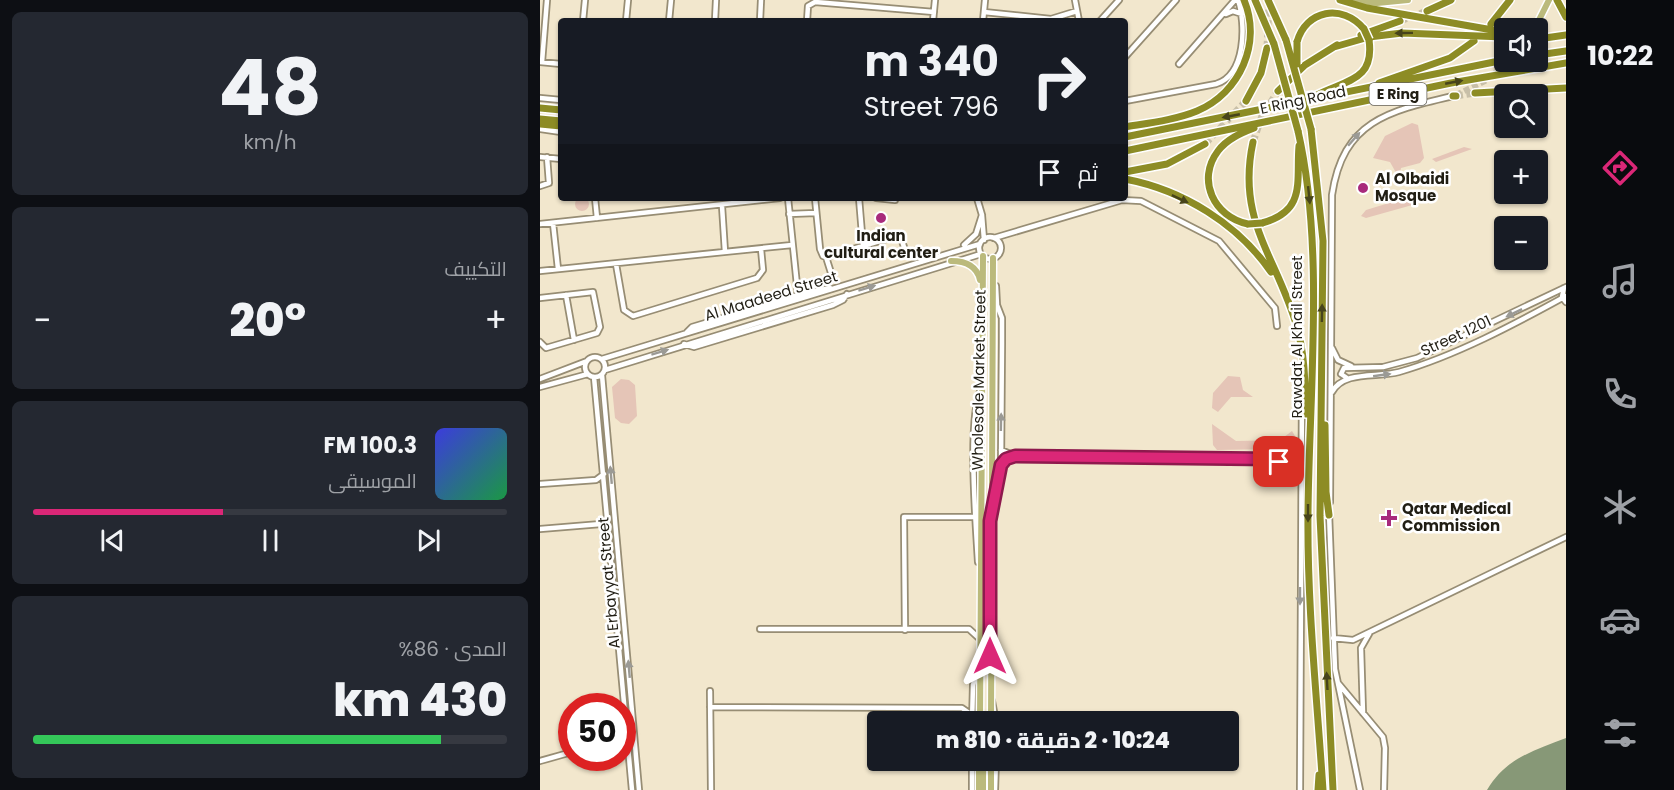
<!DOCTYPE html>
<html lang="ar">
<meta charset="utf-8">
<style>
body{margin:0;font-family:Poppins,Cairo,sans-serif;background:#242831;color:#f1f3f6;direction:rtl;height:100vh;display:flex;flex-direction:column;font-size:22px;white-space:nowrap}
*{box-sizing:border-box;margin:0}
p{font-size:20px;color:#9ea1a6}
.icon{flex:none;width:33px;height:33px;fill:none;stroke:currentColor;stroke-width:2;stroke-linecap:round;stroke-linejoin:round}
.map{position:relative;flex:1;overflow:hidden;direction:ltr}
.sheet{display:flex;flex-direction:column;gap:12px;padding:12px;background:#0d0f14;width:540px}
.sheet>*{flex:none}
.hud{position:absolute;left:18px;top:18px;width:570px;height:183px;border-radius:6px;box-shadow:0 2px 4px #0004;direction:rtl;background:#171b24;color:#f1f3f6;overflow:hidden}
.tools{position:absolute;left:954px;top:18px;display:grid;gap:12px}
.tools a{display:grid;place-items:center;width:54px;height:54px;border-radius:6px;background:#171b24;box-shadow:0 2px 4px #0004;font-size:30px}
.speed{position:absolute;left:18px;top:693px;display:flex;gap:12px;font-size:30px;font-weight:700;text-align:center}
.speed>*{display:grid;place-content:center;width:78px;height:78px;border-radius:50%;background:#171b24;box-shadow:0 2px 4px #0004;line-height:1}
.speed .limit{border:9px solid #d22;background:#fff;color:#111}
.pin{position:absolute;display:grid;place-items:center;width:51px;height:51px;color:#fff;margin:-26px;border-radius:12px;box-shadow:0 3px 9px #0006}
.me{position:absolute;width:66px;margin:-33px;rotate:0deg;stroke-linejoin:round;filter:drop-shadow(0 0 4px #0008)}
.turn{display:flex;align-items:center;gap:21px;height:126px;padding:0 30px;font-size:27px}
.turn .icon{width:78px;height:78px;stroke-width:2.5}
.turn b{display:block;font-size:42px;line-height:51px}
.then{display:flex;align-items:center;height:57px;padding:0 30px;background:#0003;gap:12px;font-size:22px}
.big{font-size:45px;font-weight:800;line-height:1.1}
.sheet .card{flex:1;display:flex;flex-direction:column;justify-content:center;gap:9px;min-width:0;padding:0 21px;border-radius:9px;background:#242831}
.sheet .dial{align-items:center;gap:0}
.dial b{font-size:78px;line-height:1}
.song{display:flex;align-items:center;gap:18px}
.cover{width:72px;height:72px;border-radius:9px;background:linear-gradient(135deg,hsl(240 70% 55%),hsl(140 70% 35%))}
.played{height:6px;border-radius:3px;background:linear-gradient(90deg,#db2777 40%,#363941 40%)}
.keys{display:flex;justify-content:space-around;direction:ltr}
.heat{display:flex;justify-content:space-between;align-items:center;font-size:33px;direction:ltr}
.charge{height:9px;border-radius:4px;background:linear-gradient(90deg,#34c759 86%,#363941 0)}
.trip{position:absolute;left:327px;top:711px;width:372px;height:60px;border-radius:6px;background:#171b24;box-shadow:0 2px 4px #0004;font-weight:800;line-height:60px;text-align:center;direction:rtl}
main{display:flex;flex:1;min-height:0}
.dock{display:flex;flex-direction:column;width:108px;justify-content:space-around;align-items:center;background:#090b0e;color:#9ea1a6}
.dock .icon{width:42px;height:42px}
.dock .on{color:#db2777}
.dock b{font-size:27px;color:#f1f3f6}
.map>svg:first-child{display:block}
</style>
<main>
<nav class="dock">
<b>10:22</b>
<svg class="icon on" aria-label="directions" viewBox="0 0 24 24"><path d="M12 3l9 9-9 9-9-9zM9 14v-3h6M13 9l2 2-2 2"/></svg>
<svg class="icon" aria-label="music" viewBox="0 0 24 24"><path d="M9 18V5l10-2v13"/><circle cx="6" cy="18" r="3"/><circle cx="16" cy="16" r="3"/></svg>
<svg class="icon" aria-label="phone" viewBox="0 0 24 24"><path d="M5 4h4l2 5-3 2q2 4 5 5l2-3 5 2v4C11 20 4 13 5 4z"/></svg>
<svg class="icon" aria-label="climate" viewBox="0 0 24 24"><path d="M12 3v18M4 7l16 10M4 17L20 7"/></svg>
<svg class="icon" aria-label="car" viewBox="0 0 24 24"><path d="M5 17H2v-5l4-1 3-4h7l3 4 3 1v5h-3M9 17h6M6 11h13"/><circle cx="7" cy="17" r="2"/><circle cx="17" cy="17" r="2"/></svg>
<svg class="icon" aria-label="filters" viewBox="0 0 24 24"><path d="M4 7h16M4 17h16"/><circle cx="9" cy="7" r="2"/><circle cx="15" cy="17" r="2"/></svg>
</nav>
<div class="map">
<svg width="1026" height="790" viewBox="0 0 1026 790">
<rect width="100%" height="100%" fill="#f2e7cd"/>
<!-- green -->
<path fill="#e5c5b7" d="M872 123 878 125 884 158 880 163 861 168 859 178 850 162 833 158 845 136Z
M924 147 932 149 896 162 892 159Z
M882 193 886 197 883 202 826 218 821 216 826 210Z
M35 204a7 7 0 1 1 14 0a7 7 0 1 1-14 0Z
M688 376 700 377 703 390 713 397H691L678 412 672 408 673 393Z
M81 379 89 380 95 385 97 416 89 424 81 423 75 418 72 387Z
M672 424 696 441 740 440 752 431 755 436 745 446 737 449 677 450 673 445Z"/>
<!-- water -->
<path fill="#879877" d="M1026 738V790H947C966 758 993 751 1026 738Z"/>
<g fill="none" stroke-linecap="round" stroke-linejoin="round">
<!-- major-tunnel -->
<path stroke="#c8bfa8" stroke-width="6" stroke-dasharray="6 3" stroke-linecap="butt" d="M916 95 947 80 967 62"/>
<!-- highway-tunnel -->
<path stroke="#c8bfa8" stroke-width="7" stroke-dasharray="7 3.5" stroke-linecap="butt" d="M860 21 887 11
M727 48 729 2
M916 96 935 93
M713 142 722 116 738 91
M665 144 706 101"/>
<defs>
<path id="minor" d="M535 0 539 21
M444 12 511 19 537 11
M686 14 693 11 702 14
M43 21 45 0
M86 21 88 0
M129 21 131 0
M175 21 176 0
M220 21 221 0
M267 21 268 6 275 2 394 12
M393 21 395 0
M443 21 445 0
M560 21 579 0
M585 57 636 0
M0 62 21 64
M2 62 7 0
M639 64 695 0
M0 98 21 100
M585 101 676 84C706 75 706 24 698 0
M0 129 21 132
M0 157 21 159
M0 186 9 183 7 157
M55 198 57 218
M248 198 258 295
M275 198 280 249 283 256 286 257 292 276
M319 198 323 246
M336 198 355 200
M437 198 442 215 444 240
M182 206 185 252
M249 214 276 213
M13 223 18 269
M0 224 240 198
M439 248a11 11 0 1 1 22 0a11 11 0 1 1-22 0Z
M454 238 582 200 601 201 679 241 735 308 737 326
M424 245 436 234 442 215
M286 257 360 235 366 253
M76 264 84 310 93 316 217 278 223 270 221 249
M0 271 252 245
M1024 288 1022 297 1026 302
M26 295 34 340
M0 298 53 292 60 327 57 333 6 348 0 342
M147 332 152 327 258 295 290 288
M144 344 154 347 293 305 303 300 307 294
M792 348 798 360 811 366
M45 367a10 10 0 1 1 20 0a10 10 0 1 1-20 0Z
M62 359 440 244
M65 370 441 254
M62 375 99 790
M54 377 92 790
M807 378 801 374 804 368 843 367 877 358 1026 287
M0 379 47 361
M0 387 48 374
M792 392C804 370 837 378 859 372 915 356 975 324 1026 296
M461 450 475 456 492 457 733 459 751 454 760 445
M733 459 759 478
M0 484 56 480 64 474
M454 501 461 465 462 343V318L457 305 456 286
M790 502 792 195C803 121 848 111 913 96
M789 513 795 669 820 790
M0 529 61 524 69 530
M438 562C436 525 427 419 441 389
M220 629H429L441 640
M365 630 364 517H434
M793 638 813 640 1026 537
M798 683 843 737 845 748 844 790
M170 691 171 790
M452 701 456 722
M170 707 422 708 432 715
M823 713 821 648 829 634
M432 722 433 685 439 665
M0 761 32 752
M432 790V760
M455 790 456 760
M760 790 762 385"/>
<path id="major" d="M812 1 837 3 868 0
M995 28 1009 0
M411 261C425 261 437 266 440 280
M440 722 443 256
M451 722 453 258
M443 760V790
M451 760V790
M439 790V760"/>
<path id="highway" d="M715 0 734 44
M728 0 746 40
M800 0 827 8 964 32
M1017 0 1026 17
M887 11 911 0
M951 24 970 0
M821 35 860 21
M998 39 1026 35
M757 42C766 10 802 3 824 29
M794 47 829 37 862 33 964 37
M998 55 1026 51
M839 83 910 58 934 41
M738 91 765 65 797 45
M935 93 1026 88
M775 96C804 80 835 82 829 40
M913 96H916
M706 101 721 73 727 48
M0 108 21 110
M0 119 21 121
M0 124 21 126
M585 127C609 123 635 120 657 111 700 93 722 43 704 0
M771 129 783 241 780 516 793 790
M758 131C785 249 769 391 768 513 767 605 777 698 783 790
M585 137 964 60
M713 142C696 221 737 257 757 327 765 355 765 385 766 414
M585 151 911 83 1026 63
M585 172 627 164 665 144
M585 179C643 190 698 224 731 272
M722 223C767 211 756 181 759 146
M708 224C674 217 656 180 678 151 687 139 701 133 714 128
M785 425 786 492 789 515
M778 790 779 775"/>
</defs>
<!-- minor casing -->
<use href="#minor" stroke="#978d74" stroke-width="8"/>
<!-- major casing -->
<use href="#major" stroke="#fff" stroke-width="9"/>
<!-- highway casing -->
<use href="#highway" stroke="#fff" stroke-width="10"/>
<!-- minor -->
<use href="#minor" stroke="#fff" stroke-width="4.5"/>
<!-- major -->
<use href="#major" stroke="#bbba7c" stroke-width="6"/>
<!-- highway -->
<use href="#highway" stroke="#8d8c25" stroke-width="7"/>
<defs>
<path id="highway-bridge" d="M824 29 829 40
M746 40 771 129
M757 42V64
M734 44 758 131
M708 224 722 223"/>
</defs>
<!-- highway-bridge casing -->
<use href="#highway-bridge" stroke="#fff" stroke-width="10" stroke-linecap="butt"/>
<!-- highway-bridge -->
<use href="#highway-bridge" stroke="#8d8c25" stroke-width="7"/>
</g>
<!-- one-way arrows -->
<defs><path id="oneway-solid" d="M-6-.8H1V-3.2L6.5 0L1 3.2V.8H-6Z" transform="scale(1.5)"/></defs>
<g fill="#47441a">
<use href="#oneway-solid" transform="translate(864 33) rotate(179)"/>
<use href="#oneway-solid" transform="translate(914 82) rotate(-11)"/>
<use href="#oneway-solid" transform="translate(691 116) rotate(169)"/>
<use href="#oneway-solid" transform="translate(769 195) rotate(84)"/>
<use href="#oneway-solid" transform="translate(640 199) rotate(25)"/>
<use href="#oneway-solid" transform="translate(782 313) rotate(-89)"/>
<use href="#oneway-solid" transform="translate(768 513) rotate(90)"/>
<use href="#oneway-solid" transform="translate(787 681) rotate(-93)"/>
</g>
<g fill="#9b9a95">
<use href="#oneway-solid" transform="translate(814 139) rotate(-49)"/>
<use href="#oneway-solid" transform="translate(327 288) rotate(-17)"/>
<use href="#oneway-solid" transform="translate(974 313) rotate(154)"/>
<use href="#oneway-solid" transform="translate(120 352) rotate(-17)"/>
<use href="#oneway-solid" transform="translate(842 375) rotate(-8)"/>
<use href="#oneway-solid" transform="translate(461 422) rotate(-89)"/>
<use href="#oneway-solid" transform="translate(71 475) rotate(-95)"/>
<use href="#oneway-solid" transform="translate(760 596) rotate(90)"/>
<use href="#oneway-solid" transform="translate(89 669) rotate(-95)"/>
</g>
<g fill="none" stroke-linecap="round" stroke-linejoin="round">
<defs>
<path id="route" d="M450 656V521L461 465 466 459 475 456 733 459 739 462"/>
</defs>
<!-- route casing -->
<use href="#route" stroke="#8e194d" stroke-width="15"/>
<!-- route -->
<use href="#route" stroke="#db2777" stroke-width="10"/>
</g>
<!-- markers -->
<g fill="#a82a7c" stroke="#fff" stroke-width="2">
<circle cx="823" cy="188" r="6"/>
<circle cx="341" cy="218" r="6"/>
<path d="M846 509h6v6h6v6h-6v6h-6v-6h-6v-6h6z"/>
</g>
<g text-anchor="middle" stroke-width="5" stroke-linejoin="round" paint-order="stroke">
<!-- shield labels -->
<rect fill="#fff" stroke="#64625a" stroke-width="1.5" x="829.5" y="83" width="57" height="22" rx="4.5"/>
<g font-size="14" font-weight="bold" fill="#211e14">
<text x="858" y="99">E Ring</text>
</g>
<!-- street labels -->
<g font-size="15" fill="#211e14" stroke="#fff">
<text transform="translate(763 100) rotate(-12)" y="5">E Ring Road</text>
<text transform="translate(231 296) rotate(-17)" y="5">Al Maadeed Street</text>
<text transform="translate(916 336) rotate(-25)" y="5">Street 1201</text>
<text transform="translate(757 337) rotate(-90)" y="5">Rawdat Al Khail Street</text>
<text transform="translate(439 380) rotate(-89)" y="5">Wholesale Market Street</text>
<text transform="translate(69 583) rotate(-95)" y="5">Al Erbayyat Street</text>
</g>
<!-- poi labels -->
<g font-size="15" font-weight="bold" fill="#211e14" stroke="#fff" text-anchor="start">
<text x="835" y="184">Al Olbaidi<tspan x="835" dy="17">Mosque</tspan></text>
<text x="341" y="241" text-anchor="middle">Indian<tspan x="341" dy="17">cultural center</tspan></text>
<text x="862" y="514">Qatar Medical<tspan x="862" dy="17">Commission</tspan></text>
</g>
</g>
</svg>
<div class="tools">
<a><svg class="icon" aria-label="sound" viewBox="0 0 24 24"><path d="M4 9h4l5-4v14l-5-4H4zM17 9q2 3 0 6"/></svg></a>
<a><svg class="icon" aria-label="search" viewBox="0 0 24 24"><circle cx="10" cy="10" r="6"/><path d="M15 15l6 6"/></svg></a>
<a>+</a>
<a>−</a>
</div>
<div class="speed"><div class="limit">50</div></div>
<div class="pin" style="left:739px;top:462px;background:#d93025"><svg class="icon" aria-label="arrive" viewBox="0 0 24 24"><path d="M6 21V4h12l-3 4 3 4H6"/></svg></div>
<svg class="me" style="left:450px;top:656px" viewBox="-20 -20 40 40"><path d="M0-17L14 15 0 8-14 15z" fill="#db2777" stroke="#fff" stroke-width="4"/></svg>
<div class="trip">10:24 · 2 دقيقة · 810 m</div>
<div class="hud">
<div class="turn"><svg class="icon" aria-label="right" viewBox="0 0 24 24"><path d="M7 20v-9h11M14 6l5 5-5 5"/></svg><div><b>340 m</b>Street 796</div></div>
<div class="then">ثم<svg class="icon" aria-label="arrive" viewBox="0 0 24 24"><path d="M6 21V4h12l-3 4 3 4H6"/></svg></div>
</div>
</div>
<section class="sheet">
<div class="card dial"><b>48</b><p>km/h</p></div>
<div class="card"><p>التكييف</p>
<div class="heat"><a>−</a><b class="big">20°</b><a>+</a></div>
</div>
<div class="card">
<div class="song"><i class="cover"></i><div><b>100.3 FM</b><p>الموسيقى</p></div></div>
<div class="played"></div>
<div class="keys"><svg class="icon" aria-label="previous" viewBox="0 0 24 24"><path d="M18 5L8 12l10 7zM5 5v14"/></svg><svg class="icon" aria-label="pause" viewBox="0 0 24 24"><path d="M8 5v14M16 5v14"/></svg><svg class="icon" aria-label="next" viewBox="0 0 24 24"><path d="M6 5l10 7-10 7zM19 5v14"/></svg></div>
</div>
<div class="card"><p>المدى · 86%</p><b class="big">430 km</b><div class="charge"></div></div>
</section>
</main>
